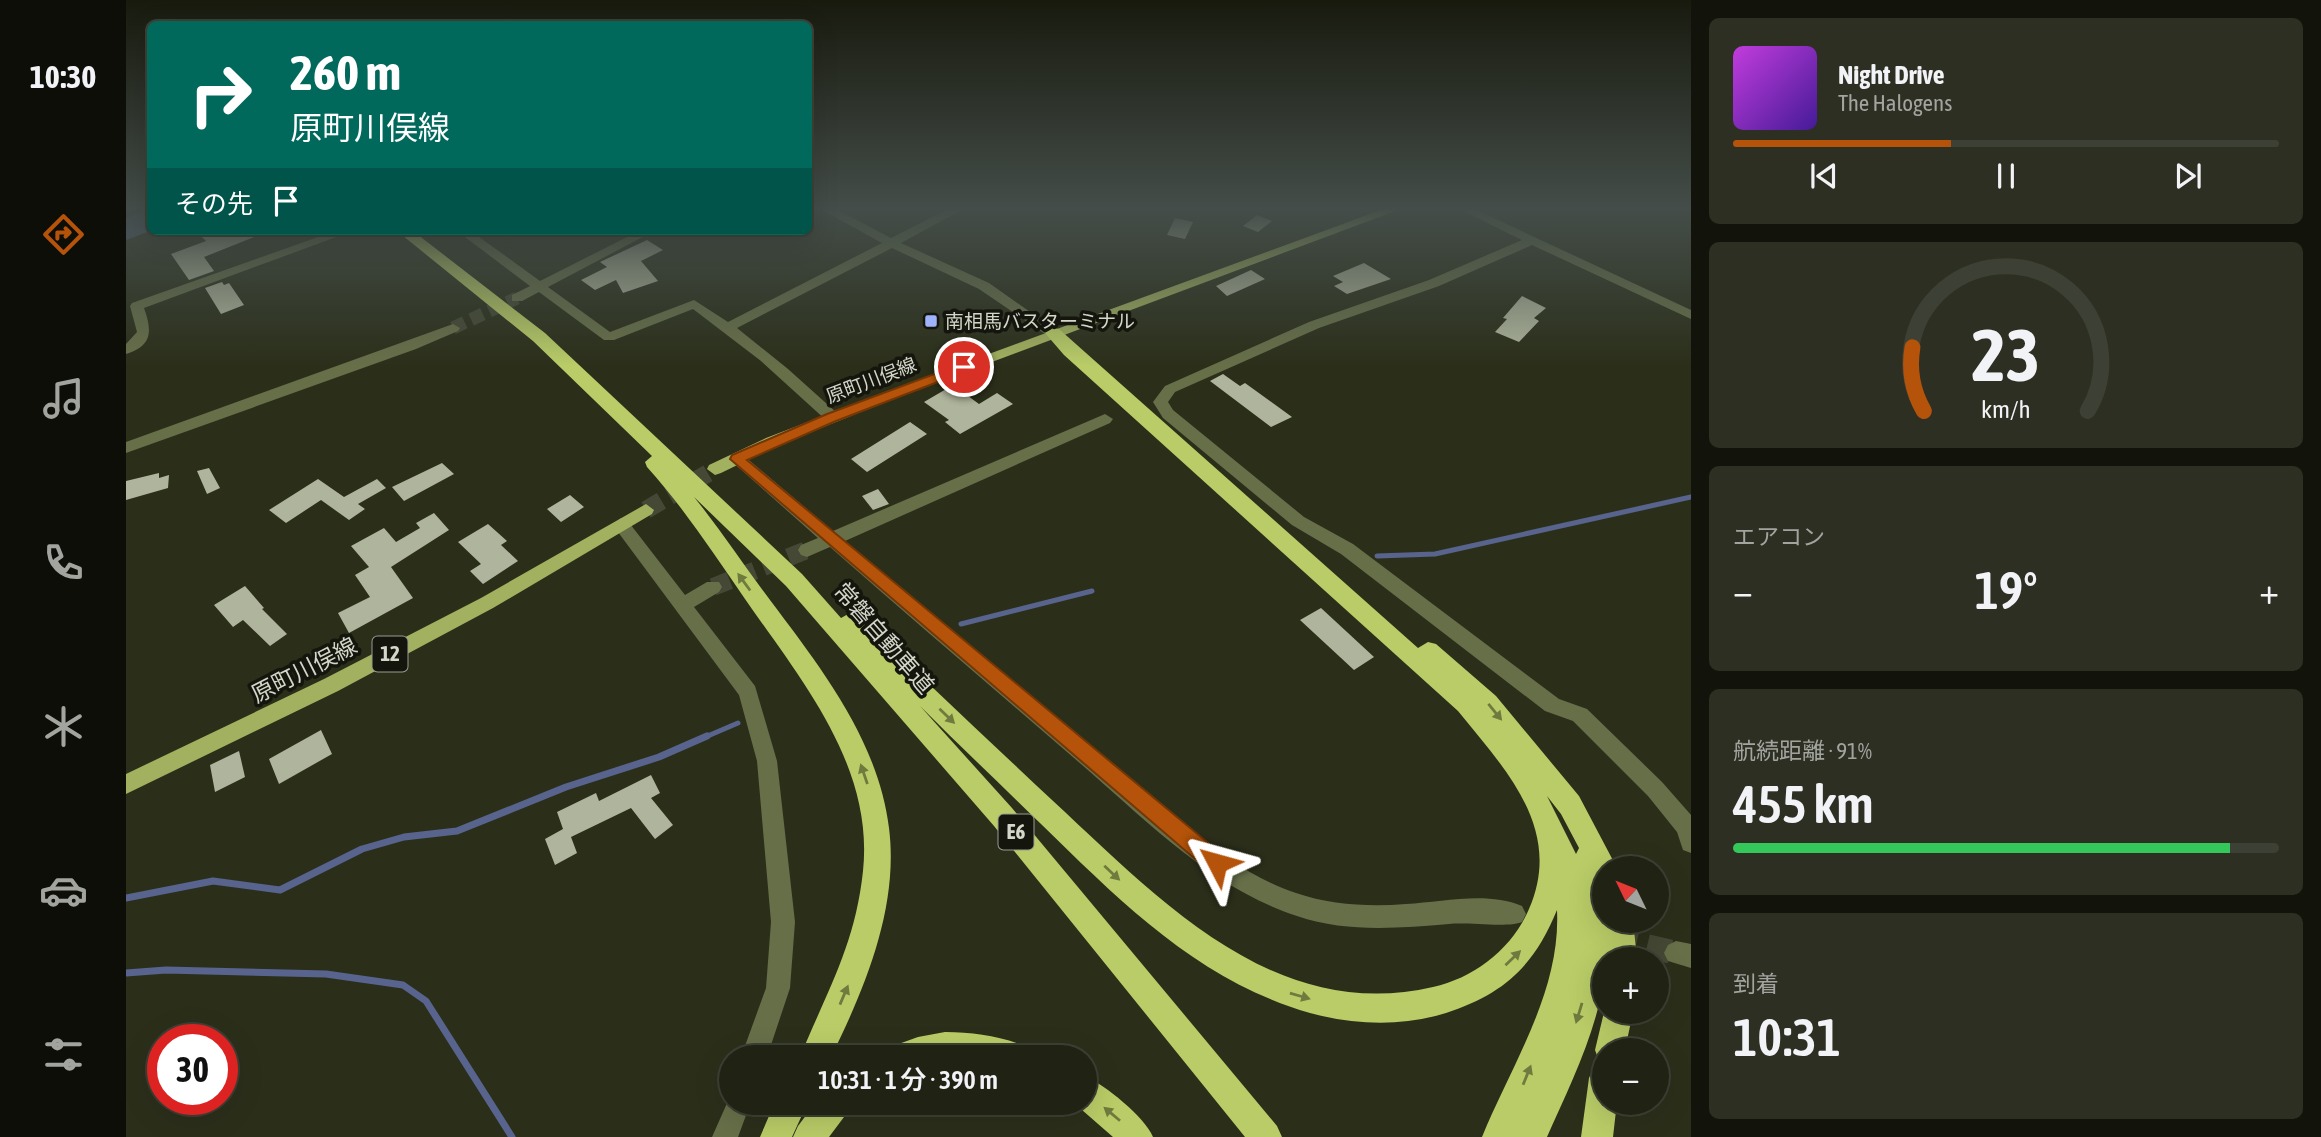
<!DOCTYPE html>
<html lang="ja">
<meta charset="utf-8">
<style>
body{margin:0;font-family:"Asap Condensed","Noto Sans JP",sans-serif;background:#2d2f22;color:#f1f3f6;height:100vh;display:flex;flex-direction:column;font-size:26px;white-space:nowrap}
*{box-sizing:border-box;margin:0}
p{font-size:23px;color:#a2a4a0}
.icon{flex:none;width:38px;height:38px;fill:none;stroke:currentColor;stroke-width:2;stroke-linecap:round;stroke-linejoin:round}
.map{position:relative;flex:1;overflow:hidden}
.drawer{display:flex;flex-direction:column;gap:18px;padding:18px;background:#12130b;width:630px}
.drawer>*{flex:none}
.banner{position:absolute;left:21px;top:21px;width:665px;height:214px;border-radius:10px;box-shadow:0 7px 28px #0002,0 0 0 2px #3d4034;background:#00695c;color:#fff;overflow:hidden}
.needle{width:46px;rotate:313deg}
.controls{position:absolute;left:1466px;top:856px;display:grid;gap:14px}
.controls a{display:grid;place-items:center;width:77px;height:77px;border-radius:50%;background:#202314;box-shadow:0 7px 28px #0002,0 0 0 2px #3d4034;font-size:35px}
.speed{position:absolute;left:21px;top:1024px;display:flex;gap:14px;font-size:35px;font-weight:700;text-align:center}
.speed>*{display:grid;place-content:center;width:91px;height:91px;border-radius:50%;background:#202314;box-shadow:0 7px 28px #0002,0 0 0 2px #3d4034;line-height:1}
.speed .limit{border:10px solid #d22;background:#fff;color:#111}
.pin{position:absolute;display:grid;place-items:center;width:60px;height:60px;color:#fff;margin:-30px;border:4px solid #fff;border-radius:50%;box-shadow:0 2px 7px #0007}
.me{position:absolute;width:77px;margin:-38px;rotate:309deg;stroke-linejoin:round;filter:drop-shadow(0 0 5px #0008)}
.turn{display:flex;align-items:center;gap:24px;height:147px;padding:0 28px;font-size:32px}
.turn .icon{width:91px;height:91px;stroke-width:2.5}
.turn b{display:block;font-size:49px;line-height:60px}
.then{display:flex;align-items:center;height:66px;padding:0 28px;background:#0003;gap:14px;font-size:26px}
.big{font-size:52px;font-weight:600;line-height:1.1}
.drawer .card{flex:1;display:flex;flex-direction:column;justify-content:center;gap:10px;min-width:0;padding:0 24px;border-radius:10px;background:#2d2f22}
.drawer .dial{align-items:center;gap:0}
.dial svg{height:182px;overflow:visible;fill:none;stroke:#3d4034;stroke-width:7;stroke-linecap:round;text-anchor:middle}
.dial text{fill:#f1f3f6;stroke:none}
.song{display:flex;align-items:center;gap:21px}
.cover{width:84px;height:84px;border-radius:10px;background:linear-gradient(135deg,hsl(290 70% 55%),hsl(260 70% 35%))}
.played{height:7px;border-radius:4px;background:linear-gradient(90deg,#b45309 40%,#3d4034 40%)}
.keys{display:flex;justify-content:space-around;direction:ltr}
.heat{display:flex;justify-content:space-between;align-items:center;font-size:38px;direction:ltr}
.charge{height:10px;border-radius:5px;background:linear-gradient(90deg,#34c759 91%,#3d4034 0)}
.trip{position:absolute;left:593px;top:1045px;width:378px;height:70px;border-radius:35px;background:#202314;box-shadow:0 7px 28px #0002,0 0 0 2px #3d4034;font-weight:600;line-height:70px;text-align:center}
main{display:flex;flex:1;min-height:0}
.tab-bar{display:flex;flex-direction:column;width:126px;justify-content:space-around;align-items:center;background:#0d0e08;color:#a2a4a0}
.tab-bar .icon{width:49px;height:49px}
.tab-bar .selected{color:#b45309}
.tab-bar b{font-size:32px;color:#f1f3f6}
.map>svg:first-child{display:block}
</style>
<main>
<nav class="tab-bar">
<b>10:30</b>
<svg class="icon selected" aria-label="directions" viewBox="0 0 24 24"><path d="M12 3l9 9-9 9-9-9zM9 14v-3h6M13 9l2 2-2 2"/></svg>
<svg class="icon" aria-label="music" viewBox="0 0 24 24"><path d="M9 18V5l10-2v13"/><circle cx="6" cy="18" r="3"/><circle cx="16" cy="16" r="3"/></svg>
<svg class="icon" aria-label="phone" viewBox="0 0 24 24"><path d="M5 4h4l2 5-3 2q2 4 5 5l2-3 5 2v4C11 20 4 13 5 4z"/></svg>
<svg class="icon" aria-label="climate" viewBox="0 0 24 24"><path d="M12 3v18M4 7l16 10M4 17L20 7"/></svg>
<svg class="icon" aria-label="car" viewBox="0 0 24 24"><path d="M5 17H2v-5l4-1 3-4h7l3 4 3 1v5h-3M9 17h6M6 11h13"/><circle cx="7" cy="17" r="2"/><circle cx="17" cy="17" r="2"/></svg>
<svg class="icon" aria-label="filters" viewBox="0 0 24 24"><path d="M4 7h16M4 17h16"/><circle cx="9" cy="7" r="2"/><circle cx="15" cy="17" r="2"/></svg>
</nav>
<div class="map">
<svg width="1565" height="1137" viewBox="0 0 1565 1137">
<rect width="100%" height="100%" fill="#2b2f1a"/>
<!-- water -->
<path fill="#58648e" d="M24 208V231L0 240V218Z"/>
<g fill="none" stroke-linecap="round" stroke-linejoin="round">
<!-- stream-far1 -->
<path stroke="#58648e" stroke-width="5" d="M1251 556 1309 554 1565 497
M835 624 966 591
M577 738 612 723"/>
<!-- stream -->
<path stroke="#58648e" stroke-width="7" d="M0 898 87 881 154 890 236 849 278 837 331 831 440 787 533 757 581 736
M0 973 40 970 200 974 277 985 300 1001 386 1137"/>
</g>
<!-- building -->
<path fill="#afb59c" d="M1131 215 1146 221 1132 232 1117 226Z
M1049 218 1067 222 1059 239 1041 235Z
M90 231 141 232 78 257 88 271 63 280 45 254 80 241 75 236Z
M521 240 537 250 515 261 532 281 497 293 490 280 469 290 455 280 481 267 474 262Z
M1238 263 1265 279 1221 294 1208 286 1217 282 1207 276Z
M1125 270 1139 279 1101 296 1090 286Z
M96 282 98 285 103 283 118 305 95 314 79 288Z
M1396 296 1420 308 1408 318 1413 321 1393 342 1369 332 1381 319 1377 318Z
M1097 374 1114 386 1119 383 1166 417 1145 427 1084 381Z
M827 385 853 404 871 393 887 404 834 434 819 422 823 420 798 402Z
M784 422 801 434 741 472 725 459Z
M316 463 328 474 278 501 266 487Z
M83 468 94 488 81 494 71 471Z
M33 473V478L43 475 42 488 0 500V481Z
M192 479 218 497 251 479 260 488 232 504 239 509 223 520 195 500 160 523 143 510Z
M752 489 763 504 747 510 736 496Z
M444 495 458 507 435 522 421 509Z
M308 513 323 530 265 567 287 598 223 633 212 613 244 597 229 575 243 567 225 546 258 528 270 542 294 528 290 523Z
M362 524 381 541 375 545 392 561 357 584 344 571 355 564 332 542Z
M119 586 138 608 136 609 161 634 144 646 117 620 107 627 88 605Z
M1195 608 1248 657 1228 670 1174 620Z
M195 730 206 754 153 784 143 759Z
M113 751 119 777 89 792 84 765Z
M525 775 534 793 525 798 547 825 529 839 505 808 445 837 451 853 429 865 419 839 437 829 431 812 470 793 473 801Z"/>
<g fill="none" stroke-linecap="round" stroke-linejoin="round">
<!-- minor-tunnel-far2 -->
<path stroke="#444834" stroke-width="13" stroke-dasharray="13 7" stroke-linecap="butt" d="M327 328 391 298"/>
<!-- minor-tunnel-far1 -->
<path stroke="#444834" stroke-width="18" stroke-dasharray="18 9" stroke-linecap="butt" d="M587 587 681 550"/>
<!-- minor-tunnel -->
<path stroke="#444834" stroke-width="24" stroke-dasharray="24 11" stroke-linecap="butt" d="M1487 938 1550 953"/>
<!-- major-tunnel -->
<path stroke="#444834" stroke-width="18" stroke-dasharray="18 9" stroke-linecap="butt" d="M520 510 589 469"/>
<!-- minor -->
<path fill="#676f49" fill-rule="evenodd" d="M691 207H706L765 238 826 207H841L775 243 863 283 934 333 932 336H922L853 289 766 248 611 328 662 369 711 413 714 417 711 421H701L635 361 567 309 488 340H478L413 292 396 301H386V295L404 286 331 231H345L414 281 513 231H528L422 287 484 332 568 300 602 322 756 243Z
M1329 207H1344L1565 310V319L1406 245 1313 286 1193 328 1049 392 1042 402 1047 410 1178 517 1227 544 1433 699 1461 709 1536 782 1565 815V853L1557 850 1551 832 1522 796 1447 721 1419 711 1215 554 1166 525 1037 418 1027 402 1039 386 1183 322 1303 280 1396 240Z
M209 231 221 233 18 308C26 330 27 346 0 354V344L11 332 4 306 6 303Z
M327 324 334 328 332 331 290 349 0 453V442Z
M979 414 987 419 984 423 719 541C804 612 890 684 976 756 1033 803 1098 869 1170 893 1205 905 1244 907 1280 904 1317 902 1361 891 1396 906L1400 914 1396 922C1382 928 1342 922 1323 924 1272 928 1221 933 1171 916 1084 888 1016 816 948 758 867 688 785 618 704 547L681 557 675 555 672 550 675 545 692 538 603 459 611 454 617 455 707 531Z
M495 518 501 520 559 595 581 582H593L596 587 593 592 568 607 629 686 651 761 669 922 664 988 641 1057H615L640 988 645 922 631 761 613 695 489 528 487 524Z
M1550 941 1565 944V968L1542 961 1538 953 1542 945Z
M606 1092V1102H625L612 1137H586Z"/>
<!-- major -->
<path fill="#a2b15f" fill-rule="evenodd" d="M1263 207H1280L775 396 650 446 595 473 589 475 581 469 583 465 640 438 765 390Z
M520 504 528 510 526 514 367 608 212 691 0 794V774L198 679 355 598Z"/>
<!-- highway -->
<path fill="#b9cc67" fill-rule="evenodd" d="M271 231H287L419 333 676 574 715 618 724 613 732 616C796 678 861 739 926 800 1031 897 1147 1024 1307 987 1348 978 1386 949 1403 909 1438 829 1379 769 1332 711L938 355 919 333 927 328 933 329 1292 648 1302 642 1310 644 1370 696 1453 796 1491 868H1479V920H1507L1511 959H1483L1482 956 1479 959C1479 1016 1444 1085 1421 1137H1356C1386 1064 1435 991 1431 910 1408 966 1378 994 1320 1013 1275 1027 1229 1025 1184 1013 1073 981 996 903 915 824 875 785 834 746 794 706L886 808 1151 1126 1156 1137H1119L868 826 660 586 568 497C595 530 618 566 644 600 695 668 752 740 763 828 773 907 739 988 705 1057H674C701 991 729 946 737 871 748 766 676 681 619 599 588 554 558 508 521 467L519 462 526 456 407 341ZM1421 796 1435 814 1453 848 1450 854Z
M1479 1008V1012H1507L1499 1050H1479V1102H1491L1487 1137H1455L1463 1078 1468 1067 1478 1063 1473 1061 1469 1050Z
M819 1032C847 1032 873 1036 899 1046L903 1057H763L767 1046 792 1037Z
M959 1076C979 1085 1019 1117 1027 1137H987L948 1103 959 1102Z
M649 1102H682L666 1137H634Z
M690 1102H726L721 1113 703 1137H667L672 1126Z"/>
</g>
<!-- one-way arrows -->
<defs><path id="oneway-solid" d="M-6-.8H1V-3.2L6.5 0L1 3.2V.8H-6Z" transform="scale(1.75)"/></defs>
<g fill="#6f7a3e">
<use href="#oneway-solid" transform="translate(618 582) rotate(-126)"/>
<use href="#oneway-solid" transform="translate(1369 712) rotate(51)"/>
<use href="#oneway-solid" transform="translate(821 716) rotate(44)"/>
<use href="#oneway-solid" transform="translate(738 774) rotate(-109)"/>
<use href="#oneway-solid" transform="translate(986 873) rotate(43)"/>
<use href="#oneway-solid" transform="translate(1387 958) rotate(-44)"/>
<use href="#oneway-solid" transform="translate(718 995) rotate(-67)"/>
<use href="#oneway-solid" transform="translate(1174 996) rotate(16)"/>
<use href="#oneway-solid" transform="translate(1453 1013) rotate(107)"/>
<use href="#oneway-solid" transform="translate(1401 1075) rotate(-68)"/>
<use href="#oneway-solid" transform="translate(986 1114) rotate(-140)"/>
</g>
<!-- sky -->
<linearGradient id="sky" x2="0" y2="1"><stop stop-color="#181a0e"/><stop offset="0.57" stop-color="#444d49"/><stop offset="1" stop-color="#444d49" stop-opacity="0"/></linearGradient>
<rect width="1565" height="366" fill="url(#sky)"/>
<!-- route -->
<path fill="#b45309" stroke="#753606" stroke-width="2" d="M838 363 843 364V370L710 421 621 460 1098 856 1101 863 1098 871 1091 874 1083 871 604 459 606 455 701 414Z"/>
<!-- markers -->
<rect fill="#9fb3fd" stroke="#14160d" stroke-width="2.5" x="798" y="314" width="14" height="14" rx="3.5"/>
<g text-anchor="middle" stroke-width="7" stroke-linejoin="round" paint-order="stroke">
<!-- far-poi labels -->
<g font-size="19" fill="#d3d6c9" stroke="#14160d" text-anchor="start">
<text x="819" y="328">南相馬バスターミナル</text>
</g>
<!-- far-street labels -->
<g font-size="19" fill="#d3d6c9" stroke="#14160d">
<text transform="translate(745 380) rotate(-21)" y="7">原町川俣線</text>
</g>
<!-- shield labels -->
<g fill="#14160d" stroke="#9a9c91" stroke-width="2">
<rect x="246.5" y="636.5" width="35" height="35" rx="5"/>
<rect x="872.5" y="814.5" width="35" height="35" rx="5"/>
</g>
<g font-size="21" font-weight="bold" fill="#d3d6c9">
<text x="264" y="661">12</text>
<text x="890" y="839">E6</text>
</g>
<!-- street labels -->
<g font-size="23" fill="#d3d6c9" stroke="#14160d">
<text transform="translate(758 638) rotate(49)" y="8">常磐自動車道</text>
<text transform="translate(178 670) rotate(-27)" y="8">原町川俣線</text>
</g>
</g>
</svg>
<div class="controls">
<a><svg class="needle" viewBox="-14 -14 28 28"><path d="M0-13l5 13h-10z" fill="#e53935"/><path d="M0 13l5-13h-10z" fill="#a2a4a0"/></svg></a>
<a>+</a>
<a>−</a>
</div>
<div class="speed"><div class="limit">30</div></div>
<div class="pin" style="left:838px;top:367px;background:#d93025"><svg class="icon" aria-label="arrive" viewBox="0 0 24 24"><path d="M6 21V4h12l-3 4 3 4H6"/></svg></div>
<svg class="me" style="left:1091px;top:863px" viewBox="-20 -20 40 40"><path d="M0-17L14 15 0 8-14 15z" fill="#b45309" stroke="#fff" stroke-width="4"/></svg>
<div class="trip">10:31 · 1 分 · 390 m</div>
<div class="banner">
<div class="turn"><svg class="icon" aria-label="right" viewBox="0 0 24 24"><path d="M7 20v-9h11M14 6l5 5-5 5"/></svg><div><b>260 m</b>原町川俣線</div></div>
<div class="then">その先<svg class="icon" aria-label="arrive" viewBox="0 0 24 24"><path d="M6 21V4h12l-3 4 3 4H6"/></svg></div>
</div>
</div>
<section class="drawer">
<div class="card">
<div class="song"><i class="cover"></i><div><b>Night Drive</b><p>The Halogens</p></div></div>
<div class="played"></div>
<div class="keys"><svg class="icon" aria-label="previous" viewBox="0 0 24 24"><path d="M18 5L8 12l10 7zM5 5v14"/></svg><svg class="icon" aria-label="pause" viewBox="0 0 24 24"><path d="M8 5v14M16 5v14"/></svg><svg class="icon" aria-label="next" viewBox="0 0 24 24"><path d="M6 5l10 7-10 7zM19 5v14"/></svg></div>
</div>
<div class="card dial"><svg viewBox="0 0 100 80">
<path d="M14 69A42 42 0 1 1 86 69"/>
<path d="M14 69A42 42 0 0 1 9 41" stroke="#b45309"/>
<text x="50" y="56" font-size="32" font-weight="700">23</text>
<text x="50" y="72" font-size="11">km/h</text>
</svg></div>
<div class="card"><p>エアコン</p>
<div class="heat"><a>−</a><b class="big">19°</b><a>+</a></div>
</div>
<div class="card"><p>航続距離 · 91%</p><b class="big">455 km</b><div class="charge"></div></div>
<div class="card"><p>到着</p><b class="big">10:31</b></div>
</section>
</main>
